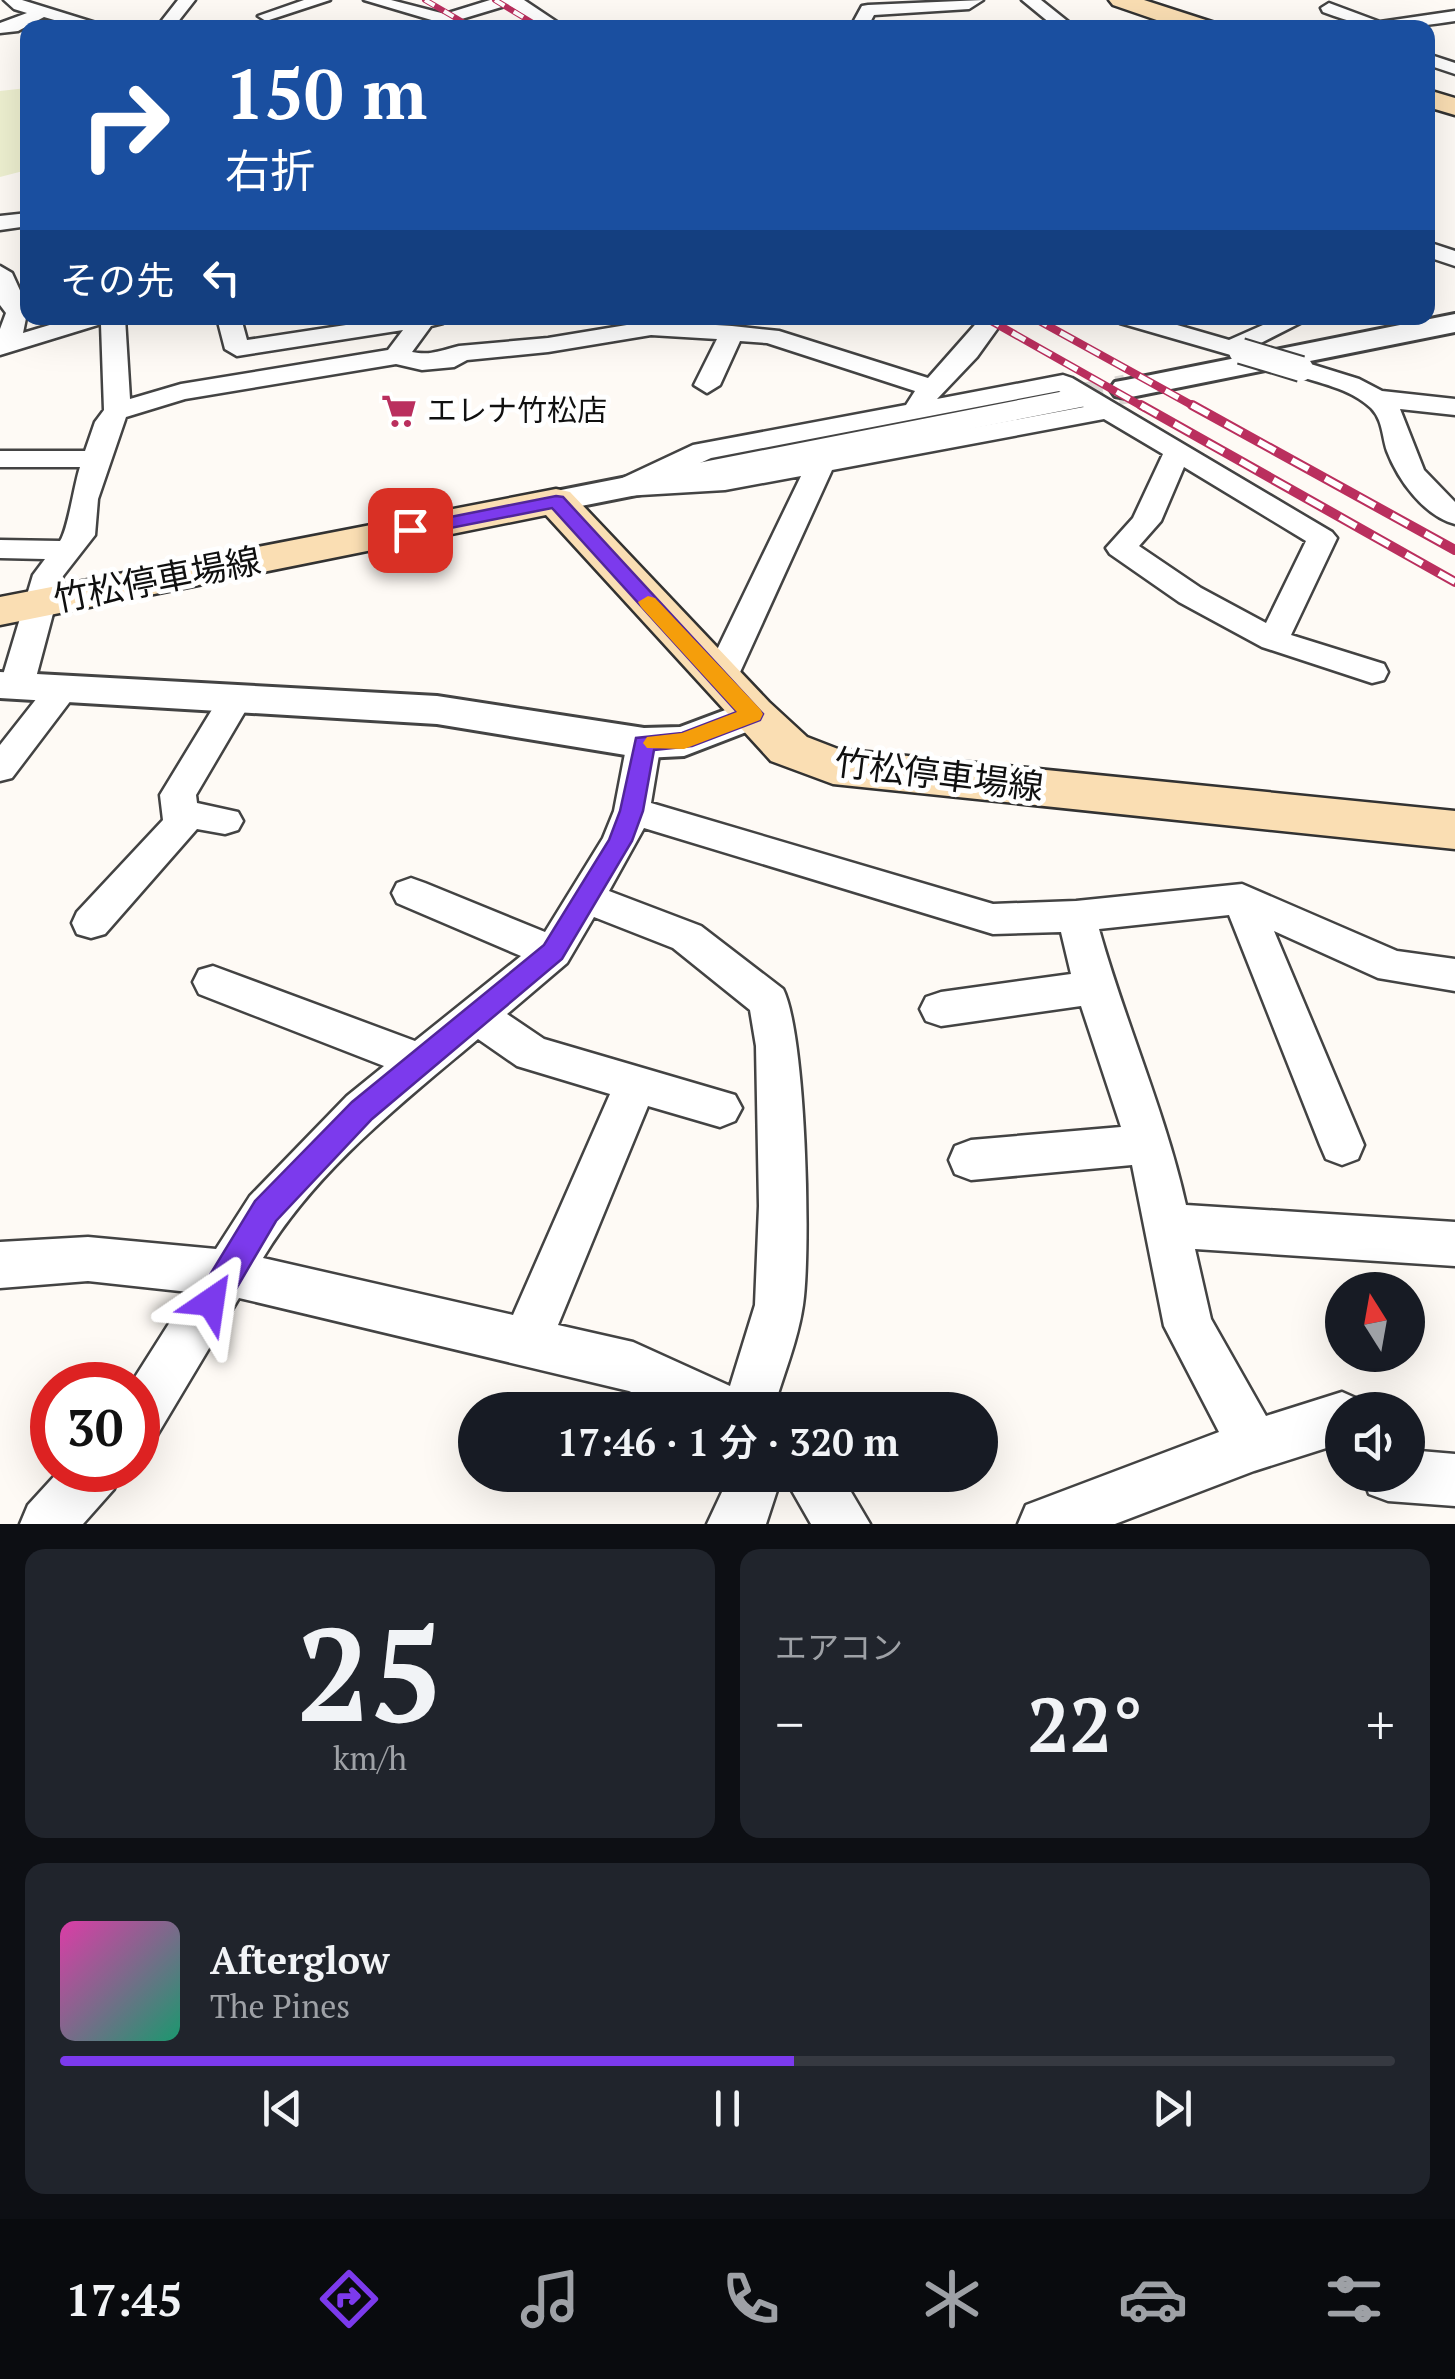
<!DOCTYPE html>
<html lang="ja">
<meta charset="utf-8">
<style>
body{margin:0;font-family:"PT Serif","Noto Sans JP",serif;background:#20242c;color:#f1f3f6;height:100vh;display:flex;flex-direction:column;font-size:38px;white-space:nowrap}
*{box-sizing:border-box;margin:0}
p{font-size:32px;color:#9ea1a6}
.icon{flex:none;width:55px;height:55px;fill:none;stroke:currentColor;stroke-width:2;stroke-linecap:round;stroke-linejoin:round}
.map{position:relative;height:1524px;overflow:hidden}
.details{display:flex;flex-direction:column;gap:25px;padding:25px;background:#0d0f14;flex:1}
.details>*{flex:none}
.hud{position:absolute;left:20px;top:20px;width:1415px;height:305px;border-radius:20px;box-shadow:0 10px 40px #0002;background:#1a4fa0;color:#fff;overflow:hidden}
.needle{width:65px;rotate:349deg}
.tools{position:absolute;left:1325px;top:1272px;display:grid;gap:20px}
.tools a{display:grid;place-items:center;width:100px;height:100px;border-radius:50%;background:#171b24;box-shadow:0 10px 40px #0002;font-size:50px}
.speed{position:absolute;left:30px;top:1362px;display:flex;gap:20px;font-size:50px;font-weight:700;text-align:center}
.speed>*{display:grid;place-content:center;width:130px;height:130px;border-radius:50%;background:#171b24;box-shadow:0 10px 40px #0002;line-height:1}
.speed .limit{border:15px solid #d22;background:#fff;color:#111}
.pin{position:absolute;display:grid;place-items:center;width:85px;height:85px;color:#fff;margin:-42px;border-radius:20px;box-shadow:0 5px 15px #0006}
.me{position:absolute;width:110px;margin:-55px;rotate:32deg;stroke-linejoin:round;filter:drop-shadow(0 0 8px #0008)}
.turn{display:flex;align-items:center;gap:35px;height:210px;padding:0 40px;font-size:45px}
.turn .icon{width:130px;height:130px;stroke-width:2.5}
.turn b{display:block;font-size:70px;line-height:85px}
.then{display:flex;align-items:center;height:95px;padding:0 40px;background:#0003;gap:20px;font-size:38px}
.big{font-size:75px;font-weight:600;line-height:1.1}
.details .card{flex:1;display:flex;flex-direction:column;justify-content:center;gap:15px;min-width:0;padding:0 35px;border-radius:20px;background:#20242c}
.details .dial{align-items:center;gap:0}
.dial b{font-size:130px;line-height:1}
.song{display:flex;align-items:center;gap:30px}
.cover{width:120px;height:120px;border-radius:15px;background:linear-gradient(135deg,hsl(320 70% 55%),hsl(160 70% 35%))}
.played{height:10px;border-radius:5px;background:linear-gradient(90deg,#7c3aed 55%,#363941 55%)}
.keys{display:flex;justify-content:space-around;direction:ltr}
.heat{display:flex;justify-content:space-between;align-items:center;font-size:55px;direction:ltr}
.details .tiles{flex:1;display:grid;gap:25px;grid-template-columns:1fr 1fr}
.card:last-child{grid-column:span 2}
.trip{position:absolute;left:458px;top:1392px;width:540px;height:100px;border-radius:50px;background:#171b24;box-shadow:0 10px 40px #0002;font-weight:600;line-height:100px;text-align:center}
.menu{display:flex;height:160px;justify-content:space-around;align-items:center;background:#090b0e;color:#9ea1a6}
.menu .icon{width:70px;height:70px}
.menu .selected{color:#7c3aed}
.menu b{font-size:45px;color:#f1f3f6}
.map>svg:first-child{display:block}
</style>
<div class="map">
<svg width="1455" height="1524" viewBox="0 0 1455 1524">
<rect width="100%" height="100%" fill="#fefaf5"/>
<!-- pitch -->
<path fill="#eef0d0" d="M27 88V170L0 177V91Z"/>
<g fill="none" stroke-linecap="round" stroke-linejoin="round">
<!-- tertiary-tunnel -->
<path stroke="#dad7d3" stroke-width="29" stroke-dasharray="29 14" stroke-linecap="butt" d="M1075 399 1126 389"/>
<defs>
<path id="minor" d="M4 0H22L112 28H82L44 17 18 31 0 33V23L27 13 14 9Z
M178 0H195L173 28H156Z
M304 0H330L266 21 258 16Z
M364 0H391L445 14 490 0H524L566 28H545L508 5 445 24Z
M983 0 969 9 874 15 867 28H850L862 6 868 5Z
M1022 0H1041L1076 28H1056Z
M1329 3 1380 22 1455 11V21C1401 29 1375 32 1323 12L1321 8Z
M1428 54 1455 63V74L1428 65Z
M28 213V226L0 230V216Z
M1428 242 1455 251V266L1428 257Z
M0 266 12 273 28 308 23 333 73 318H125L130 399 181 384 388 350 403 330 237 356 225 349 217 318H241L247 340 392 318H446L443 323 431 326 412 352C431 356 442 350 459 346L548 338 651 321 732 326 779 331 928 378 981 318H1005L977 357 937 399 1063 375 1072 378 1332 532 1337 538 1291 635 1384 664 1388 672 1384 680 1372 683 1262 647 1179 602 1110 554 1106 548 1133 518 1163 454 1104 419 832 470 736 681 731 689 719 692 707 689 702 681 801 476 725 490 624 496 614 494 610 488 614 482 693 445 906 405 915 391 767 343 740 341 720 385 707 393 694 385 717 339 651 335 548 352 467 360 454 367 422 370 396 364 185 399 126 417 98 499 95 535 63 576 34 685 29 693 17 696 5 693 0 685 33 575 45 559 0 558V540L60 541C68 530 74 485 80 467H0V451H85L95 422 104 410 101 324 0 355V329L6 313 0 305ZM1059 391 1084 407 725 474 670 477 711 458ZM1184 467 1306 541 1266 623 1201 588 1139 546 1161 521Z
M1117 318H1153L1229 340 1279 318H1310L1251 348 1250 356 1241 358 1120 323Z
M1301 361 1359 379 1382 391 1455 399V415L1400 409 1424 470 1455 502V524C1424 516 1398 480 1387 451 1382 436 1383 420 1371 408 1350 388 1318 383 1292 374L1288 369 1292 364Z
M64 676 76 679 81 687 12 778 0 781V745L52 679Z
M236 687 248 690 253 698 196 795 197 803 238 812 243 821 238 830 225 834 197 829 105 934 91 938 77 934 72 923 77 912 163 820 160 795 224 690Z
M644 731 656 734 661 743 651 803 993 904 1076 901 1242 884 1397 951 1455 959V991L1378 978 1274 931 1364 1145 1358 1159 1342 1165 1326 1159 1320 1145 1229 915 1099 929C1125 1022 1165 1111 1186 1205L1455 1222V1266L1195 1249 1211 1319 1266 1416 1342 1392 1360 1400 1364 1410H1342V1443L1254 1471 1115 1524H1018L1026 1505 1219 1432 1164 1326 1132 1165 971 1180 955 1174 949 1160 955 1146 971 1140 1121 1127 1081 1006 941 1026 926 1021 920 1009 926 997 941 992 1071 974 1061 932 993 934 644 828 609 891 701 926 783 989C806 1034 811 1251 803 1305 798 1340 783 1376 773 1410H670L629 1391 239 1298 156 1437 138 1444V1385H130L189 1292 88 1281 0 1288V1242L88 1237 216 1249 250 1196 347 1096 384 1066 199 994 193 982 199 970 213 966 415 1041 521 956 397 903 392 893 397 883 411 878 425 883 545 932 603 838 614 811 627 743 632 734ZM594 917 673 948 750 1010 756 1046 759 1206 755 1305 730 1386 633 1342 558 1325 648 1106 720 1127 735 1121 742 1108 735 1095 544 1039 507 1014 567 963ZM478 1039 517 1066 610 1094 513 1315 263 1258C316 1170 401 1104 478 1039Z
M1408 1450 1455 1454V1506L1388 1501 1369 1494 1362 1475H1408Z
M60 1470H121L114 1489 83 1524H20L28 1505Z
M730 1475H782L766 1524H707Z
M783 1475H841L870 1524H811Z"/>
<path id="tertiary" d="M1455 314V332L1126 398 1115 396 1110 389 1115 382 1126 380Z
M1075 389 1086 392 1091 399 1086 406 556 511 544 508 539 501 544 494 556 491Z
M0 672 437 696 644 728 680 727 752 700 767 704 773 714 767 724 684 756 644 758 437 724 0 698Z"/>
<path id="secondary" d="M1109 0H1144L1215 23 1218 28H1180L1113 5Z
M1428 90 1455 98V115L1428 107Z
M556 489 570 492 769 702 807 737 838 749 1455 811V849L833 784 771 761 546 515 0 625V597Z"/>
</defs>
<!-- minor casing -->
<use href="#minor" stroke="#434343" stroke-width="5"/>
<!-- tertiary casing -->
<use href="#tertiary" stroke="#434343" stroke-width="6"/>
<!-- secondary casing -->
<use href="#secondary" stroke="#323232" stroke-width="5"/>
<!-- minor -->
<use href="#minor" fill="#fff" fill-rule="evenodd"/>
<!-- tertiary -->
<use href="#tertiary" fill="#fff" fill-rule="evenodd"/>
<!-- secondary -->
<use href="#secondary" fill="#fadeb3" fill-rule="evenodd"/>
<defs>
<path id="rail-far2" d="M425 0 473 28
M495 0 541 28"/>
<path id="rail-far1" d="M986 318 1145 408
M1034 318 1197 408"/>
<path id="rail" d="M1141 405 1455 582
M1192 405 1455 550"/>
</defs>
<!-- rail-far2 casing -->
<use href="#rail-far2" stroke="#ba2f5e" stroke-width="6"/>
<!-- rail-far1 casing -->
<use href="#rail-far1" stroke="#ba2f5e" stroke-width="8"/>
<!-- rail casing -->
<use href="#rail" stroke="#ba2f5e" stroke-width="10"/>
<!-- rail-far2 -->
<use href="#rail-far2" stroke="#fff" stroke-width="4" stroke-dasharray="11" stroke-linecap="butt"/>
<!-- rail-far1 -->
<use href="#rail-far1" stroke="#fff" stroke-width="5" stroke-dasharray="15" stroke-linecap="butt"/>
<!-- rail -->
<use href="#rail" stroke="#fff" stroke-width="6" stroke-dasharray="19" stroke-linecap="butt"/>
<defs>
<path id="minor-bridge" d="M1241 351 1301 369"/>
</defs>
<!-- minor-bridge casing -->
<use href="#minor-bridge" stroke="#434343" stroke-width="28" stroke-linecap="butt"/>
<!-- minor-bridge -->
<use href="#minor-bridge" stroke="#fff" stroke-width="24"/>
</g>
<!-- route -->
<path fill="#7c3aed" stroke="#51269a" stroke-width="2.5" d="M556 496 563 497 763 714 760 720 692 746 654 750 643 811 632 841 562 959 372 1119 276 1221 222 1313 211 1318 200 1313 195 1302 200 1291 255 1201 352 1102 544 945 609 840 620 811 636 738 682 733 737 712 552 508 410 536 400 530 410 525Z"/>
<!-- slow -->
<path fill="#f59e0b" d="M648 596 655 598 760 709 763 714 760 720 684 749 647 748 643 743 647 737 682 733 737 712 641 607 638 602Z"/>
<!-- icons -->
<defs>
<symbol id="supermarket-bare" viewBox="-9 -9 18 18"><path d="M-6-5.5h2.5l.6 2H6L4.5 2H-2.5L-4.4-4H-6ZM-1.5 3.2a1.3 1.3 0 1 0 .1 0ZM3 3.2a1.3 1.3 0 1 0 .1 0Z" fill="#ba2f5e" stroke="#fff" stroke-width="2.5" paint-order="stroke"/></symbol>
</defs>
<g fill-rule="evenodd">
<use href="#supermarket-bare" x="374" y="386" width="50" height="50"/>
</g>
<g text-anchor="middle" stroke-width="10" stroke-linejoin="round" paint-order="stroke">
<!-- far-poi labels -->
<g font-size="30" fill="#101010" stroke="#fff" text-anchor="start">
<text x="427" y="421">エレナ竹松店</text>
</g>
<!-- street labels -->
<g font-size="35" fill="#101010" stroke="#fff">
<text transform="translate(157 580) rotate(-11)" y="12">竹松停車場線</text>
<text transform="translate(939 775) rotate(7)" y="12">竹松停車場線</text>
</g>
</g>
</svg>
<div class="tools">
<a><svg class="needle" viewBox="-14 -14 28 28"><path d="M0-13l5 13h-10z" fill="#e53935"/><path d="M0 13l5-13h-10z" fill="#9ea1a6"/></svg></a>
<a><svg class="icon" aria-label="sound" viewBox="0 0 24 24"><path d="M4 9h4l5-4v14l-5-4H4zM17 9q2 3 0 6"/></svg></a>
</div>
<div class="speed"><div class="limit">30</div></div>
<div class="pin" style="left:410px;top:530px;background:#d93025"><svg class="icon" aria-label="arrive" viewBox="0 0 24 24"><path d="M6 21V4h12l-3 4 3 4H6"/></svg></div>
<svg class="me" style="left:211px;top:1302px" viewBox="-20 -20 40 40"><path d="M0-17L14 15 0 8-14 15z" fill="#7c3aed" stroke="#fff" stroke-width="4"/></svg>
<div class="trip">17:46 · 1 分 · 320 m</div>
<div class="hud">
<div class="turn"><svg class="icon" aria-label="right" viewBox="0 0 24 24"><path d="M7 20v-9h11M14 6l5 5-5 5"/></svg><div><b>150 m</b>右折</div></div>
<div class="then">その先<svg class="icon" aria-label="left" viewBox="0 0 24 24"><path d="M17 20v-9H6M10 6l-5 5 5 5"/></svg></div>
</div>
</div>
<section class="details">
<div class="tiles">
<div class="card dial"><b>25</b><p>km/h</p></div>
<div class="card"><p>エアコン</p>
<div class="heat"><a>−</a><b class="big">22°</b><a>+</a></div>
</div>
<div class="card">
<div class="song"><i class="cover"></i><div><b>Afterglow</b><p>The Pines</p></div></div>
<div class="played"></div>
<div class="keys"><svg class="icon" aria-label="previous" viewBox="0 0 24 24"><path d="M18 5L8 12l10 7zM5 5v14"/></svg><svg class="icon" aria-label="pause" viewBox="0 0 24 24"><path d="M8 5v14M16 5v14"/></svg><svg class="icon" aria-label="next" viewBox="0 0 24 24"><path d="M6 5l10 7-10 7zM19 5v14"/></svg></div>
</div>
</div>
</section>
<nav class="menu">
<b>17:45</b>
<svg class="icon selected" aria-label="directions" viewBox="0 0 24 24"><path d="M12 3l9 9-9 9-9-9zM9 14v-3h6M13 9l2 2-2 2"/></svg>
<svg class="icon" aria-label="music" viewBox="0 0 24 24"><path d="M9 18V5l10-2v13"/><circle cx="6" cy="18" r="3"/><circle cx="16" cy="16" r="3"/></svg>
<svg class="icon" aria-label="phone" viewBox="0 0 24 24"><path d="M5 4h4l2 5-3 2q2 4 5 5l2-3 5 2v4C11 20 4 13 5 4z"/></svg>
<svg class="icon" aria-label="climate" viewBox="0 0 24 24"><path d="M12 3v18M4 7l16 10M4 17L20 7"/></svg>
<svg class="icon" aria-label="car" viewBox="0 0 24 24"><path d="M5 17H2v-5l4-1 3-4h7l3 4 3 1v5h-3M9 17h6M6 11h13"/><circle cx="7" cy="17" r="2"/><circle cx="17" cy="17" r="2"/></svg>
<svg class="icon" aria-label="filters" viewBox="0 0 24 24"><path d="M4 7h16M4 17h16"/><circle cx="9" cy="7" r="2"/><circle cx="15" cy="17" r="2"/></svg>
</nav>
